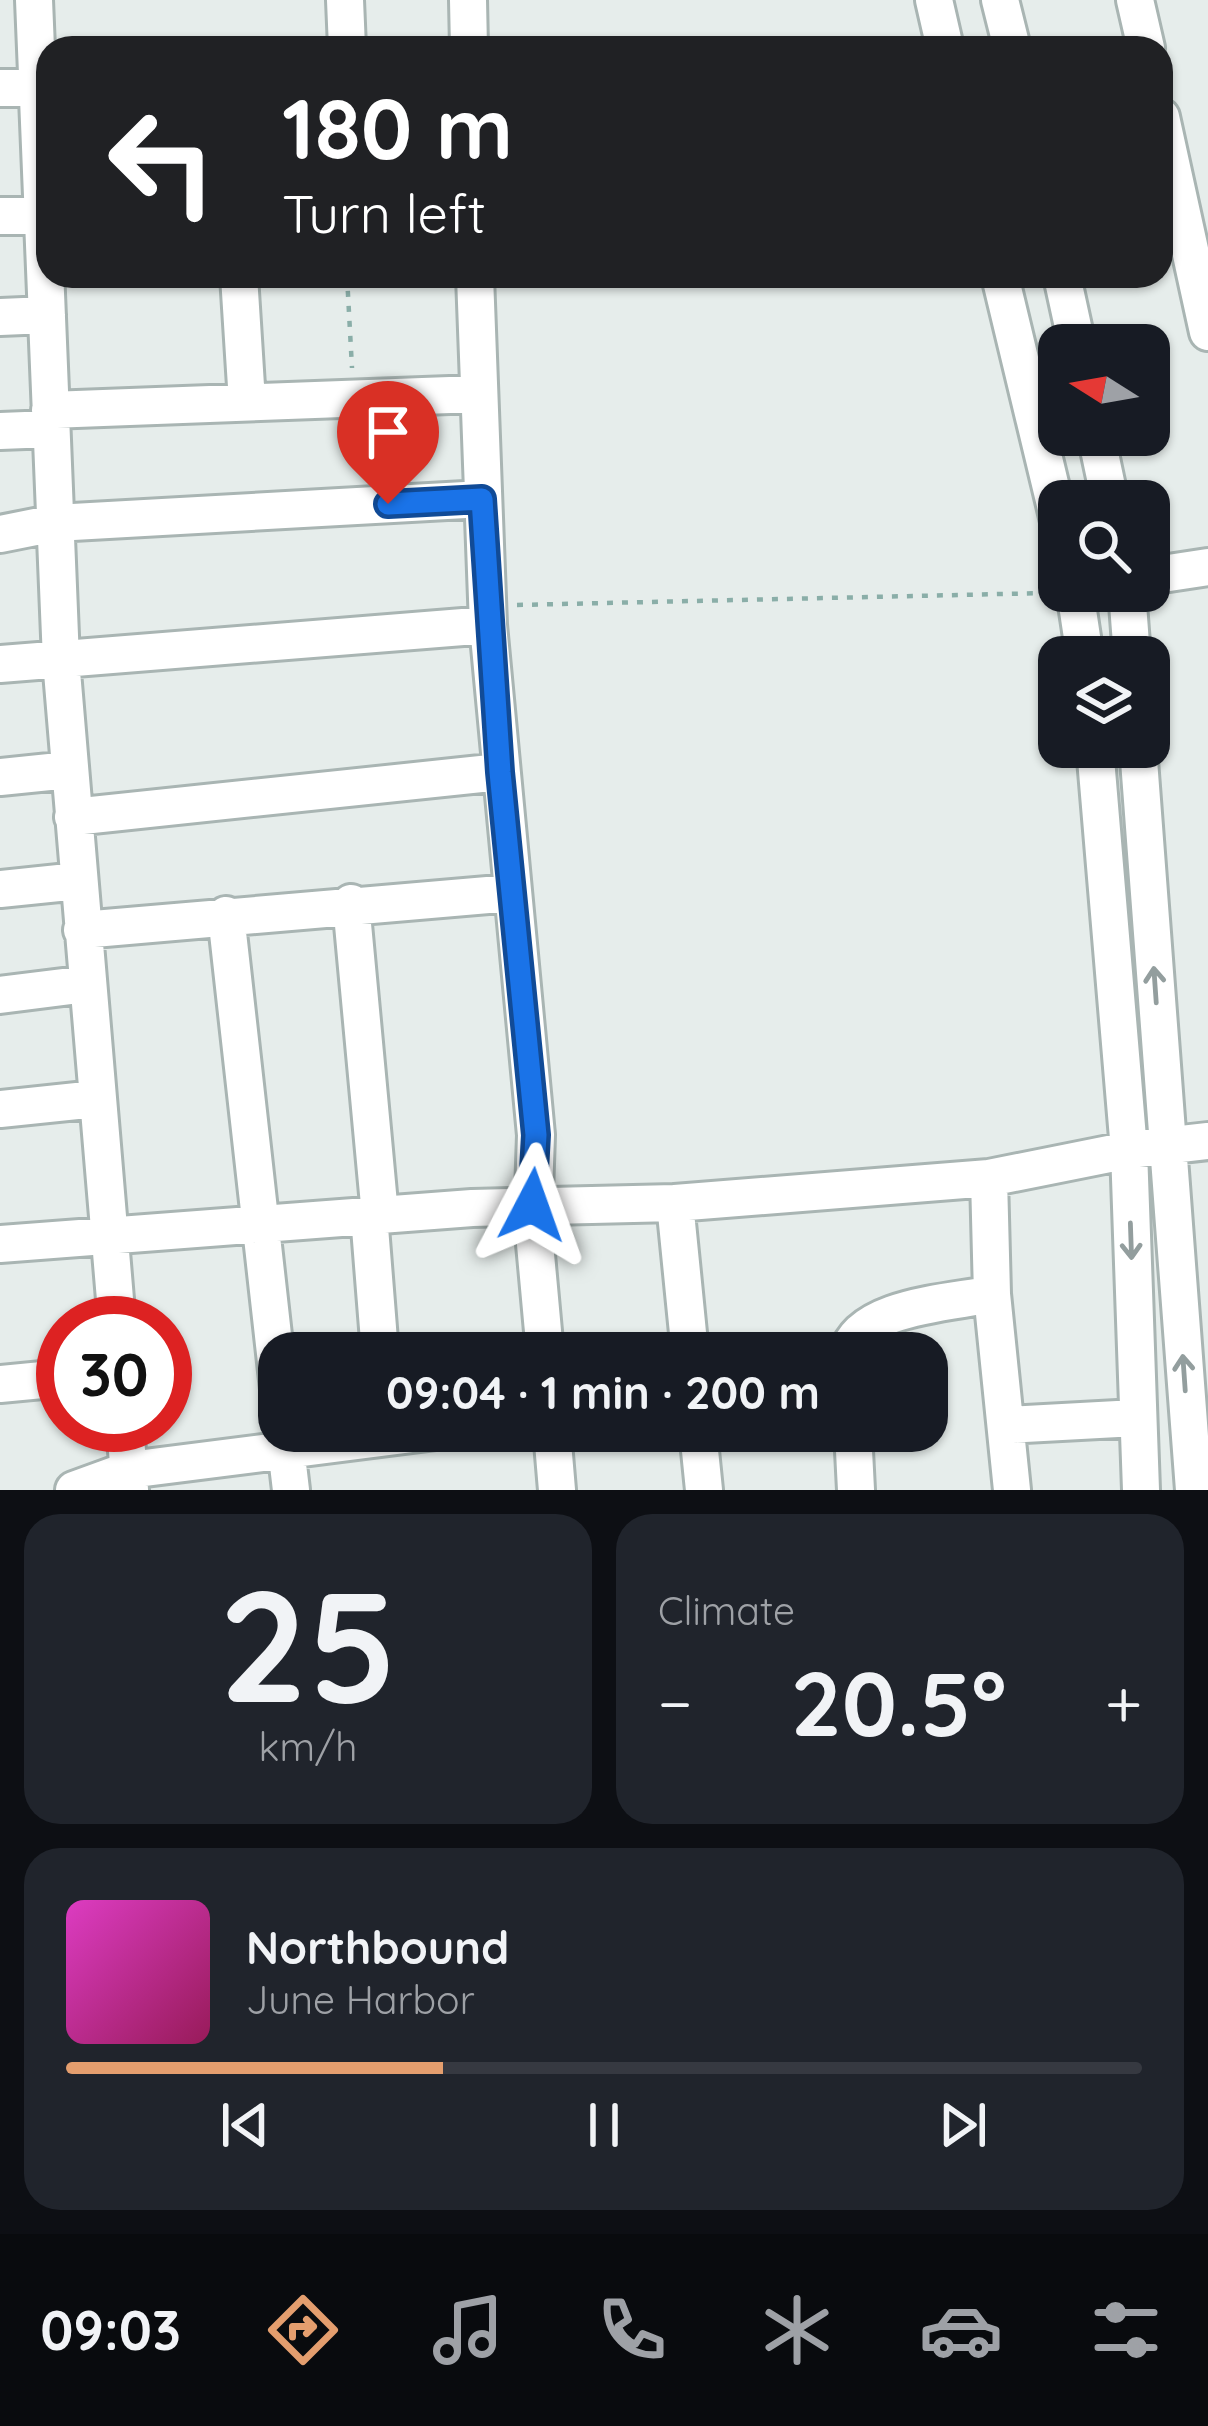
<!DOCTYPE html>
<meta charset="utf-8">
<style>
body{margin:0;font-family:Quicksand,sans-serif;background:#20242c;color:#f1f3f6;height:100vh;display:flex;flex-direction:column;font-size:45px;white-space:nowrap}
*{box-sizing:border-box;margin:0}
p{font-size:39px;color:#9ea1a6}
.icon{flex:none;width:66px;height:66px;fill:none;stroke:currentColor;stroke-width:2;stroke-linecap:round;stroke-linejoin:round}
.map{position:relative;height:1490px;overflow:hidden}
.drawer{display:flex;flex-direction:column;gap:24px;padding:24px;background:#0d0f14;flex:1}
.drawer>*{flex:none}
.banner{position:absolute;left:36px;top:36px;width:1137px;height:252px;border-radius:36px;box-shadow:0 3px 9px #0004;background:#202124;color:#fff;overflow:hidden}
.needle{width:78px;rotate:281deg}
.controls{position:absolute;left:1038px;top:324px;display:grid;gap:24px}
.controls a{display:grid;place-items:center;width:132px;height:132px;border-radius:24px;background:#171b24;box-shadow:0 3px 9px #0004;font-size:60px}
.speed{position:absolute;left:36px;top:1296px;display:flex;gap:24px;font-size:60px;font-weight:700;text-align:center}
.speed>*{display:grid;place-content:center;width:156px;height:156px;border-radius:50%;background:#171b24;box-shadow:0 3px 9px #0004;line-height:1}
.speed .limit{border:18px solid #d22;background:#fff;color:#111}
.pin{position:absolute;display:grid;place-items:center;width:102px;height:102px;color:#fff;margin:-123px -51px;border-radius:50% 50% 50% 0;rotate:-45deg;box-shadow:0 0 12px #0007}
.pin .icon{rotate:45deg}
.me{position:absolute;width:132px;margin:-66px;rotate:4deg;stroke-linejoin:round;filter:drop-shadow(0 0 9px #0008)}
.turn{display:flex;align-items:center;gap:42px;height:252px;padding:0 48px;font-size:54px}
.turn .icon{width:156px;height:156px;stroke-width:2.5}
.turn b{display:block;font-size:84px;line-height:102px}
.big{font-size:90px;font-weight:700;line-height:1.1}
.drawer .card{flex:1;display:flex;flex-direction:column;justify-content:center;gap:18px;min-width:0;padding:0 42px;border-radius:36px;background:#20242c}
.drawer .dial{align-items:center;gap:0}
.dial b{font-size:156px;line-height:1}
.song{display:flex;align-items:center;gap:36px}
.cover{width:144px;height:144px;border-radius:18px;background:linear-gradient(135deg,hsl(310 70% 55%),hsl(330 70% 35%))}
.played{height:12px;border-radius:6px;background:linear-gradient(90deg,#e49e6e 35%,#363941 35%)}
.keys{display:flex;justify-content:space-around;direction:ltr}
.heat{display:flex;justify-content:space-between;align-items:center;font-size:66px;direction:ltr}
.drawer .tiles{flex:1;display:grid;gap:24px;grid-template-columns:1fr 1fr}
.card:last-child{grid-column:span 2}
.trip{position:absolute;left:258px;top:1332px;width:690px;height:120px;border-radius:36px;background:#171b24;box-shadow:0 3px 9px #0004;font-weight:700;line-height:120px;text-align:center}
.tabs{display:flex;height:192px;justify-content:space-around;align-items:center;background:#090b0e;color:#9ea1a6}
.tabs .icon{width:84px;height:84px}
.tabs .on{color:#e49e6e}
.tabs b{font-size:54px;color:#f1f3f6}
.map>svg:first-child{display:block}
</style>
<div class="map">
<svg width="1208" height="1490" viewBox="0 0 1208 1490">
<rect width="100%" height="100%" fill="#e6edeb"/>
<g fill="none" stroke-linecap="round" stroke-linejoin="round">
<defs>
<path id="minor" d="M34 0 61 660 117 1323
M345 0 347 48
M468 0 469 48
M934 0 945 48
M1000 0 1012 48
M1135 0 1146 48
M0 88 48 87
M1161 117 1208 332
M0 216H48
M239 276 247 402
M475 276 488 625 536 1135 533 1222 545 1353
M1000 276 1059 521
M1062 276 1077 345
M0 317 47 315
M50 410 477 394
M0 431 51 429
M1096 435 1110 501
M0 534 55 523 483 499
M1149 576 1208 567
M1075 591 1085 657
M1127 591 1132 657
M0 664 488 625
M1095 747 1129 1150 1141 1490
M1138 747 1194 1490
M0 777 69 770
M73 817 500 772
M0 889 78 881
M351 903 380 1215
M226 915 279 1389
M82 930 511 893
M0 995 87 984
M0 1109 96 1099
M989 1178 992 1294 1012 1490
M675 1203 690 1353
M369 1215 380 1353
M0 1244 472 1208 675 1203 989 1178 1129 1150 1208 1141
M848 1353C860 1306 950 1303 992 1294
M0 1384 63 1378
M125 1425 130 1490
M1007 1425 1136 1418
M284 1431 291 1490
M552 1431 557 1490
M698 1431 704 1490
M853 1431 856 1490
M74 1490 129 1470 436 1431"/>
</defs>
<!-- minor casing -->
<use href="#minor" stroke="#a9b5b3" stroke-width="42"/>
<!-- path -->
<path stroke="#8aaea8" stroke-width="4.5" stroke-dasharray="6 9" stroke-linecap="butt" d="M347 276 352 368
M517 605 1046 593"/>
<!-- minor -->
<use href="#minor" stroke="#fff" stroke-width="36"/>
</g>
<!-- one-way arrows -->
<defs><path id="oneway-shaft" d="M-6 0H5M1.5-3L5.5 0L1.5 3" fill="none" stroke-width="1.6" stroke-linecap="round" stroke-linejoin="round" transform="scale(3)"/></defs>
<g stroke="#939e9e">
<use href="#oneway-shaft" transform="translate(1155 985) rotate(-94)"/>
<use href="#oneway-shaft" transform="translate(1131 1241) rotate(88)"/>
<use href="#oneway-shaft" transform="translate(1184 1373) rotate(-94)"/>
</g>
<g fill="none" stroke-linecap="round" stroke-linejoin="round">
<defs>
<path id="route" d="M388 504 482 499 500 772 536 1135 532 1205"/>
</defs>
<!-- route casing -->
<use href="#route" stroke="#114b97" stroke-width="30"/>
<!-- route -->
<use href="#route" stroke="#1a73e8" stroke-width="21"/>
</g>
</svg>
<div class="controls">
<a><svg class="needle" viewBox="-14 -14 28 28"><path d="M0-13l5 13h-10z" fill="#e53935"/><path d="M0 13l5-13h-10z" fill="#9ea1a6"/></svg></a>
<a><svg class="icon" aria-label="search" viewBox="0 0 24 24"><circle cx="10" cy="10" r="6"/><path d="M15 15l6 6"/></svg></a>
<a><svg class="icon" aria-label="layers" viewBox="0 0 24 24"><path d="M12 4l9 5-9 5-9-5zM3 14l9 5 9-5"/></svg></a>
</div>
<div class="speed"><div class="limit">30</div></div>
<div class="pin" style="left:388px;top:504px;background:#d93025"><svg class="icon" aria-label="arrive" viewBox="0 0 24 24"><path d="M6 21V4h12l-3 4 3 4H6"/></svg></div>
<svg class="me" style="left:532px;top:1205px" viewBox="-20 -20 40 40"><path d="M0-17L14 15 0 8-14 15z" fill="#1a73e8" stroke="#fff" stroke-width="4"/></svg>
<div class="trip">09:04 · 1 min · 200 m</div>
<div class="banner">
<div class="turn"><svg class="icon" aria-label="left" viewBox="0 0 24 24"><path d="M17 20v-9H6M10 6l-5 5 5 5"/></svg><div><b>180 m</b>Turn left</div></div>
</div>
</div>
<section class="drawer">
<div class="tiles">
<div class="card dial"><b>25</b><p>km/h</p></div>
<div class="card"><p>Climate</p>
<div class="heat"><a>−</a><b class="big">20.5°</b><a>+</a></div>
</div>
<div class="card">
<div class="song"><i class="cover"></i><div><b>Northbound</b><p>June Harbor</p></div></div>
<div class="played"></div>
<div class="keys"><svg class="icon" aria-label="previous" viewBox="0 0 24 24"><path d="M18 5L8 12l10 7zM5 5v14"/></svg><svg class="icon" aria-label="pause" viewBox="0 0 24 24"><path d="M8 5v14M16 5v14"/></svg><svg class="icon" aria-label="next" viewBox="0 0 24 24"><path d="M6 5l10 7-10 7zM19 5v14"/></svg></div>
</div>
</div>
</section>
<nav class="tabs">
<b>09:03</b>
<svg class="icon on" aria-label="directions" viewBox="0 0 24 24"><path d="M12 3l9 9-9 9-9-9zM9 14v-3h6M13 9l2 2-2 2"/></svg>
<svg class="icon" aria-label="music" viewBox="0 0 24 24"><path d="M9 18V5l10-2v13"/><circle cx="6" cy="18" r="3"/><circle cx="16" cy="16" r="3"/></svg>
<svg class="icon" aria-label="phone" viewBox="0 0 24 24"><path d="M5 4h4l2 5-3 2q2 4 5 5l2-3 5 2v4C11 20 4 13 5 4z"/></svg>
<svg class="icon" aria-label="climate" viewBox="0 0 24 24"><path d="M12 3v18M4 7l16 10M4 17L20 7"/></svg>
<svg class="icon" aria-label="car" viewBox="0 0 24 24"><path d="M5 17H2v-5l4-1 3-4h7l3 4 3 1v5h-3M9 17h6M6 11h13"/><circle cx="7" cy="17" r="2"/><circle cx="17" cy="17" r="2"/></svg>
<svg class="icon" aria-label="filters" viewBox="0 0 24 24"><path d="M4 7h16M4 17h16"/><circle cx="9" cy="7" r="2"/><circle cx="15" cy="17" r="2"/></svg>
</nav>
